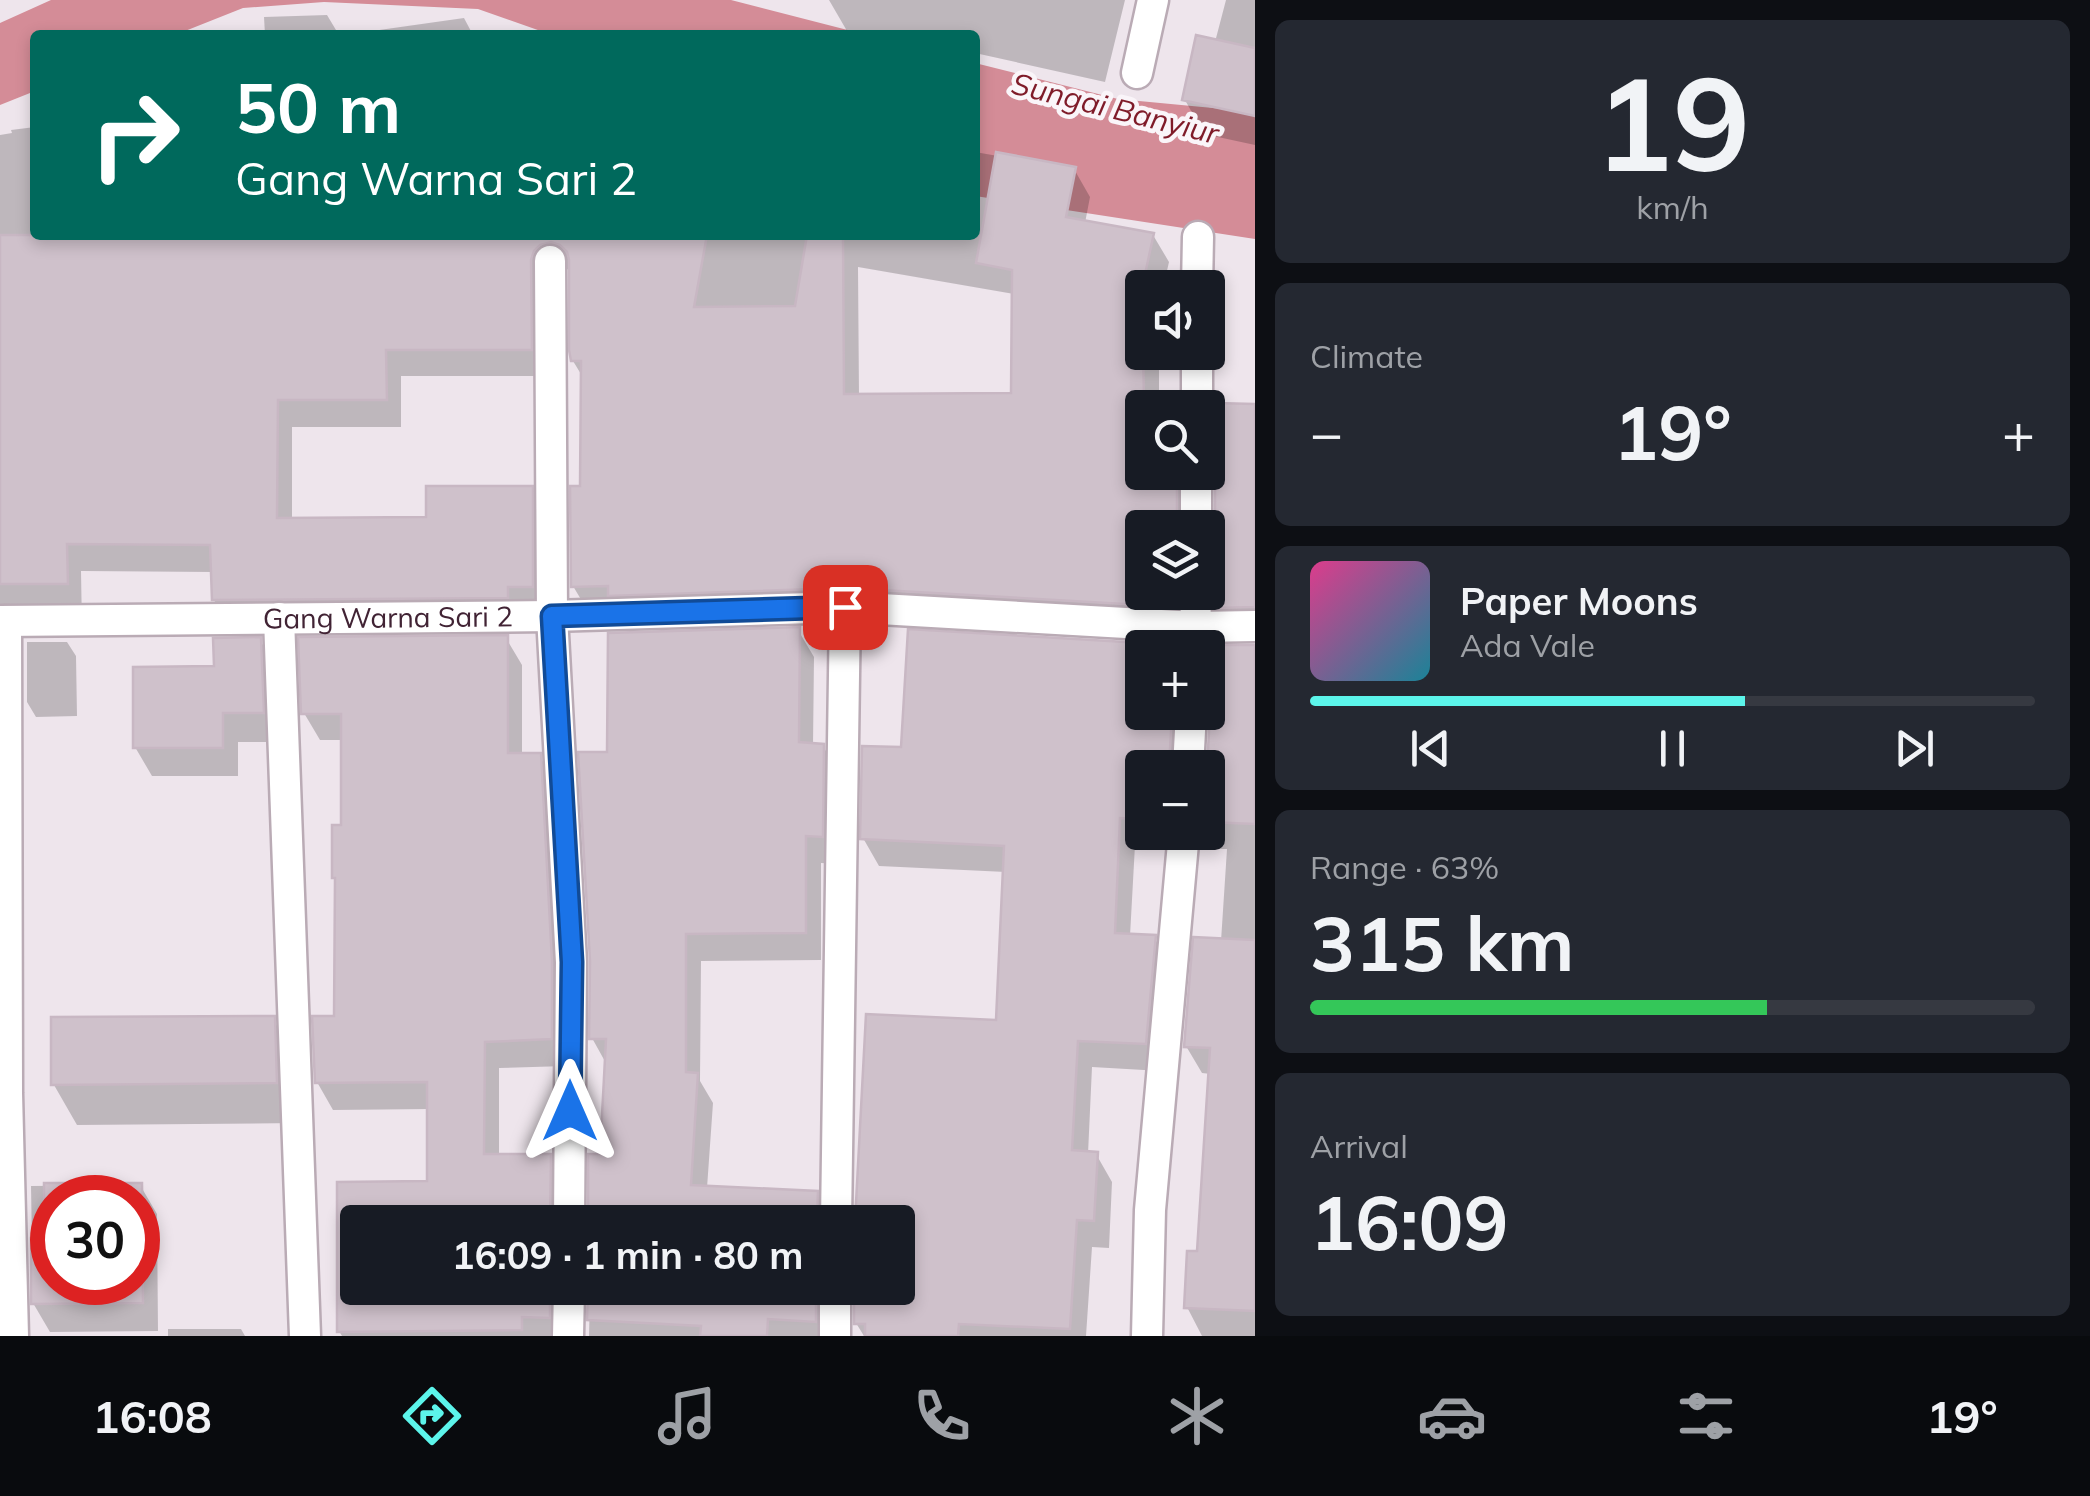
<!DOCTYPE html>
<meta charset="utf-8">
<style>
body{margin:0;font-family:Mulish,sans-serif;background:#242831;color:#f1f3f6;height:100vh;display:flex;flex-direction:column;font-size:38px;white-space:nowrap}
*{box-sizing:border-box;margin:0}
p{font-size:32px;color:#9ea1a6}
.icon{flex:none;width:55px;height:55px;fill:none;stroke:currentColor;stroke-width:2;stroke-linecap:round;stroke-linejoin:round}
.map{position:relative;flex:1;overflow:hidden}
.drawer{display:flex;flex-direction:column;gap:20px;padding:20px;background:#0d0f14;width:835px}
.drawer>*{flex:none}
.guide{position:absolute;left:30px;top:30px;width:950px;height:210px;border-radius:10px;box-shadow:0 5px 15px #0003;background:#00695c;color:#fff;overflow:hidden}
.tools{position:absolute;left:1125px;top:270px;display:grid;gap:20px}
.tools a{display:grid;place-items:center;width:100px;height:100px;border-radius:10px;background:#171b24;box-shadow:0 5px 15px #0003;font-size:50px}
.speed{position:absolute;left:30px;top:1175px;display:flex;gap:20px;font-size:50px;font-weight:700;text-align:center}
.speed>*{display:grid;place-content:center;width:130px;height:130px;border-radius:50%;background:#171b24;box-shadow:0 5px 15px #0003;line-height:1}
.speed .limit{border:15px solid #d22;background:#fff;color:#111}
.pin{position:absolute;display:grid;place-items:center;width:85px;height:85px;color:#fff;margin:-42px;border-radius:20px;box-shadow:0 5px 15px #0006}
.me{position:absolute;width:110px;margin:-55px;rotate:0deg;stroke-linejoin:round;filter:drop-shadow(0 0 8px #0008)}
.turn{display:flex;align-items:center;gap:35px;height:210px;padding:0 40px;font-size:45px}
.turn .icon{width:130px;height:130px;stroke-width:2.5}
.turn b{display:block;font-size:70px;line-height:85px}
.big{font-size:75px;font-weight:700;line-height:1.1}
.drawer .tile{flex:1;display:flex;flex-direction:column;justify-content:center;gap:15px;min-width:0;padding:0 35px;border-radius:15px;background:#242831}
.drawer .dial{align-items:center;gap:0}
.dial b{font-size:130px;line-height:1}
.song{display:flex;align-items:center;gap:30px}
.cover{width:120px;height:120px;border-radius:15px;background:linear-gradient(135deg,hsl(330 70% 55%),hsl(190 70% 35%))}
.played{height:10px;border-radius:5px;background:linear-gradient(90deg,#5cf5eb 60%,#363941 60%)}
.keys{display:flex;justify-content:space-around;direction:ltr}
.heat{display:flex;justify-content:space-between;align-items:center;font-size:55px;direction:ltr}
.charge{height:15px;border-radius:8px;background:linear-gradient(90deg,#34c759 63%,#363941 0)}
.trip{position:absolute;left:340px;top:1205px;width:575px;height:100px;border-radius:10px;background:#171b24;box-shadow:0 5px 15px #0003;font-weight:700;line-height:100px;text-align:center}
.menu{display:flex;height:160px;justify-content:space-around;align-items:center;background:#090b0e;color:#9ea1a6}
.menu .icon{width:70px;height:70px}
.menu .active{color:#5cf5eb}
.menu b{font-size:45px;color:#f1f3f6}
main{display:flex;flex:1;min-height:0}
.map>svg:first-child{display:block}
</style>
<main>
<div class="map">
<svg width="1255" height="1336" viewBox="0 0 1255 1336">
<rect width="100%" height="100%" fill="#eee5ec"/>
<!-- water -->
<path fill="#d48c97" d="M51 0H731L867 35H552L478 9 324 2 243 8 175 35H35V91L0 105V23Z
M975 63 1118 99 1255 112V239L975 196Z"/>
<!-- shadow -->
<path fill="#0003" fill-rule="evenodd" d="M829 0H1125L1105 82 975 53V35H866L847 31Z
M1226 0H1255V145L1204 134 1185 100 1215 42Z
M327 15 339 35H265L264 17Z
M464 18 473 35H344Z
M35 127V235H975V152L1074 169 1090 197 1085 223 1153 235 1169 262 1163 288H1142V352H1159V404L1177 405 1178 408H1142V472H1208V426L1215 419 1255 406V401V634L1233 635 1217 607 1216 600 1204 602 1194 611 589 613 573 586 582 488 584 379 573 361 571 270 568 269 555 273 546 376H401V427H292V520L428 519 531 488 547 516V614L230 627 214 600 213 572 81 571 82 628 15 629 0 638V135L12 133 11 130ZM858 267 1014 294 1013 396 859 397ZM1212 480 1217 481V528L1214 540 1208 545V592H1142V528H1192L1201 484Z
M798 630 814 657 813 746H823L839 774 837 864 821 863V960L701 961 700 1081 713 1103 707 1188 816 1194 832 1222H590L591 1156H602L607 1065 592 1038 610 754Z
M506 638 522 665V755H539L555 783 566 1066 499 1068V1156H549L565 1184V1222H358V1288H898V1222H857L868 1016 998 1023 1006 872 879 866 863 838 903 750 1142 648V712H1208V661L1213 656 1255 647V1336H1202L1187 1307 1199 1254 1211 1074 1202 1073 1186 1046 1221 941 1227 849H1217L1204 840 1193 842 1186 847 1135 845 1130 936 1154 937 1170 965 1161 1071 1092 1067 1088 1154H1096L1112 1182 1109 1248 1092 1247 1086 1336H864L856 1323V1297L851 1296 842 1298 831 1336H589L590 1297 585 1296 577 1298 564 1336H342L339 1331 340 1184H429L430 1109 333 1110 317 1082 336 1018 338 883 334 878 343 827 344 740H320L304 713ZM1208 720 1212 721 1208 774V832H1142V768H1185L1197 723Z
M260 640 276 669 279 742H238V776H152L135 747 217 669Z
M27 642H67L76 656 77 716 36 717 27 702Z
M273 1019 296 1059 299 1123 77 1125 54 1085Z
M140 1185 157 1214 158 1331 50 1332 33 1303 31 1186ZM52 1198H138V1282H52Z
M168 1329H241L245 1336H168Z"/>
<!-- building -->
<path fill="#cfc1cb" stroke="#c8b7c3" stroke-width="2.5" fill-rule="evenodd" d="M1196 35 1255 48V116L1182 100Z
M996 152 1076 167 1066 217 1154 233 1142 288 1144 402H1178V408H1142V472H1177V528H1142V592H1177V607L846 588 608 596V586L571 587 570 486H580L581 361H571L569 350V260L567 252 560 245 551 242 540 245 534 251 531 260 532 350H386L387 400H278L277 518 426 517V486H533V587H508V598L212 600 210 545 67 544 68 584H0V235H707L694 307 795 306 807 235H843L844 394 1011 393 1012 270 976 263Z
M1216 403 1255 404V607L1214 608 1215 591 1213 584 1208 578V542L1213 536 1215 528V472L1213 464 1208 458V423L1214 416Z
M800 627 799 742 824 744 823 837 806 836V933L686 934V1072L698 1073 691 1185 818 1191 817 1222H588V1154H600L606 1039H589L590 961 578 752H607L608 633Z
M908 629 1176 645 1177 648H1142V712H1172L1169 768H1142V819L1120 818 1115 933 1156 935 1146 1044 1078 1041 1072 1150 1098 1152 1094 1221 1077 1220 1070 1329 959 1324 958 1336H865V1324H854V1288H898V1222H855L866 1014 996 1020 1004 846 860 839 862 746 901 747Z
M508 635V753H541L552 962V1039L485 1042 484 1154H551L550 1222H358V1288H550V1318L522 1317V1330L337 1332V1182L427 1181V1082L315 1083 312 1016H334L335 878H332V825H341V714H301L298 637Z
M261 637 264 713H223V748H133V667L214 666 213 638Z
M1214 645H1255V824L1208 822 1207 768 1210 713 1208 703V657Z
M1193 937 1255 940V1311L1184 1308 1187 1251H1197L1210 1048 1184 1047Z
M275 1016 277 1083 51 1085V1017Z
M44 1183H142L143 1303 31 1304V1238H44ZM52 1198H138V1282H52Z
M588 1288H816V1322L768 1319 767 1336H700L701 1326 587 1320Z"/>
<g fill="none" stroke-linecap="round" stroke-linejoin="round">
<defs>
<g id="minor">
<path d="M1137 73 1153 0"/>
<path d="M550 261 552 616 571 962 569 1222"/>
<path d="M1197 288 1198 237"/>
<path d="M1197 408V352"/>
<path d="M1196 528V472"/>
<path d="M279 618 305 1336"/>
<path id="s1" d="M0 621 552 616 845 607 1196 627 1255 626"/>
<path d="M6 621 7 1093 13 1336"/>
<path d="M1195 644 1196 592"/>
<path d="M1188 768 1191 712"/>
<path d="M836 1222 845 607"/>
<path d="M568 1336 569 1288"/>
<path d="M835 1336V1288"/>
<path d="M1147 1336 1150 1210 1184 832"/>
</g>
</defs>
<!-- minor casing -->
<use href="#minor" stroke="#baabb5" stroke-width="35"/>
<!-- minor -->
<use href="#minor" stroke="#fff" stroke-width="30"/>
</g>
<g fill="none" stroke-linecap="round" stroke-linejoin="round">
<defs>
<path id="route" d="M570 1111 572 962 552 616 845 607"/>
</defs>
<!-- route casing -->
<use href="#route" stroke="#114b97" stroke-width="25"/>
<!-- route -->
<use href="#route" stroke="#1a73e8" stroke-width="18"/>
</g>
<g text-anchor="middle" stroke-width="9" stroke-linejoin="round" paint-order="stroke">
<!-- street labels -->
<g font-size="28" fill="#412334" stroke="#faf5f9">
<text dy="10" stroke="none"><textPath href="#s1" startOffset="388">Gang Warna Sari 2</textPath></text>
</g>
<!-- water labels -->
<g font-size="30" font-style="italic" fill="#7f1b29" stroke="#faf5f9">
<text transform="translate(1115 109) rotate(14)" y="10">Sungai Banyiur</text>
</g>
</g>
</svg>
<div class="tools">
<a><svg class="icon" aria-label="sound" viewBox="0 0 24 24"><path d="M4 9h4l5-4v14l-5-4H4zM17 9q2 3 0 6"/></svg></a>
<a><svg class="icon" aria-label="search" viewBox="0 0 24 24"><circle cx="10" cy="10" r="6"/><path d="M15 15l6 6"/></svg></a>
<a><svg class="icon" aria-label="layers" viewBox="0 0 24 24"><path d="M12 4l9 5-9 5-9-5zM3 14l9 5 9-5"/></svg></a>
<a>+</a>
<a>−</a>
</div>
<div class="speed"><div class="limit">30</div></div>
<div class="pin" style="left:845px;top:607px;background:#d93025"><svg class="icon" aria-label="arrive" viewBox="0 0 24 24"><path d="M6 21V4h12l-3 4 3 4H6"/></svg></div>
<svg class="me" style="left:570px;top:1111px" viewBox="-20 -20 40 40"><path d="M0-17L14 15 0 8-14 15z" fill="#1a73e8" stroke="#fff" stroke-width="4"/></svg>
<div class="trip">16:09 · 1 min · 80 m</div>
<div class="guide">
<div class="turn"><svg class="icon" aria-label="right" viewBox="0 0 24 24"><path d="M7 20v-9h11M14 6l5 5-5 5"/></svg><div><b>50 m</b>Gang Warna Sari 2</div></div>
</div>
</div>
<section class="drawer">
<div class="tile dial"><b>19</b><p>km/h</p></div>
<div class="tile"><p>Climate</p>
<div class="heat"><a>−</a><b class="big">19°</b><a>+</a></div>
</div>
<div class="tile">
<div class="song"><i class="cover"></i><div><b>Paper Moons</b><p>Ada Vale</p></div></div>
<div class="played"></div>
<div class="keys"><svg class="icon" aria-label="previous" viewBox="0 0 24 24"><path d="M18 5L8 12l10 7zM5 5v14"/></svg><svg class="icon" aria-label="pause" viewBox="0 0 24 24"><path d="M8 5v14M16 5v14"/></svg><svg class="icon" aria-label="next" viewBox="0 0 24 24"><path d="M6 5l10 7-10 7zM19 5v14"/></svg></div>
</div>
<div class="tile"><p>Range · 63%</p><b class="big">315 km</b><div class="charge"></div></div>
<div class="tile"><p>Arrival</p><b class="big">16:09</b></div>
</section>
</main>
<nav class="menu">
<b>16:08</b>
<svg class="icon active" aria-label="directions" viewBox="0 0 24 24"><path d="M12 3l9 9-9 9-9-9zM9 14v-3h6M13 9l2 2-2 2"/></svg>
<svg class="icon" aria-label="music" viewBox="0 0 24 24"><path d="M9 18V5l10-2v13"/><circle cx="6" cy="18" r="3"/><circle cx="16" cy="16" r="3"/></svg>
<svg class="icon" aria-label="phone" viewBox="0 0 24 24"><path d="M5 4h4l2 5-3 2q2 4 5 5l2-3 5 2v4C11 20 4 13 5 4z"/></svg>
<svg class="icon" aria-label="climate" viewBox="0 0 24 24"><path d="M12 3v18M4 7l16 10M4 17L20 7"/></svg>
<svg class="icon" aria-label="car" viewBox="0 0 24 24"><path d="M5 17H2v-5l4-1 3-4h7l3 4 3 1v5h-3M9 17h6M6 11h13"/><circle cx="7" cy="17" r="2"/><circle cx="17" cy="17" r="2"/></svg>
<svg class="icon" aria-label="filters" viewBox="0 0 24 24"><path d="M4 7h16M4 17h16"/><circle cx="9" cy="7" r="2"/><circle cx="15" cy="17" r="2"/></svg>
<b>19°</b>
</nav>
